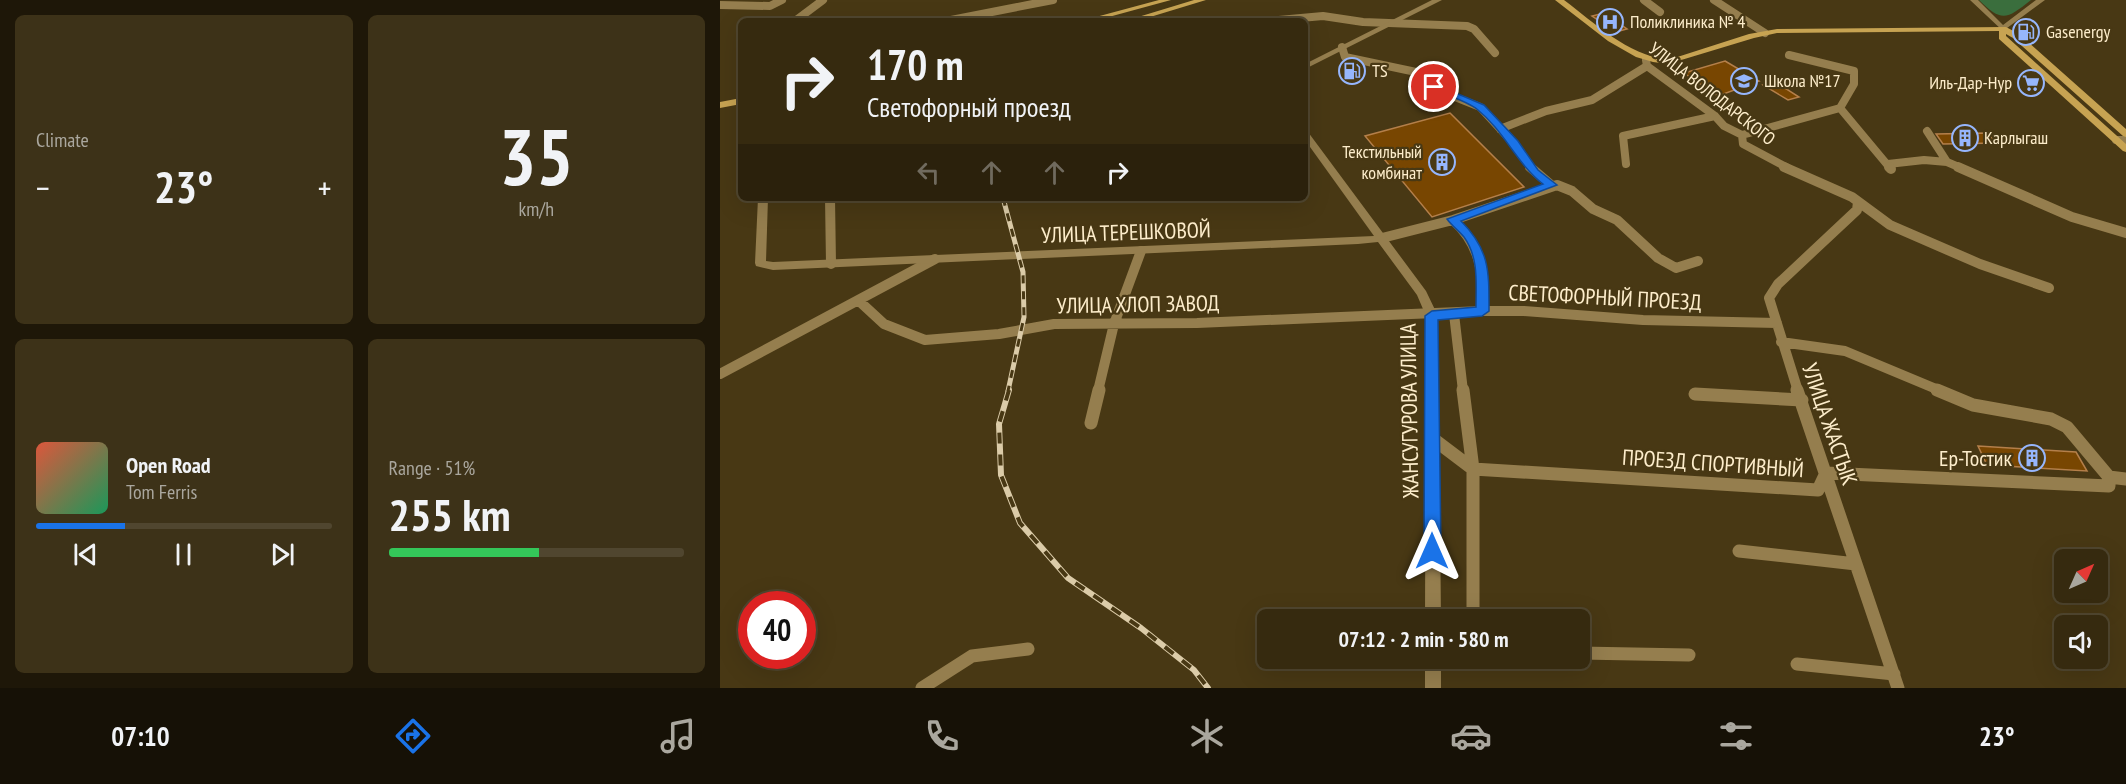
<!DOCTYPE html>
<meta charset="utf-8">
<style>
body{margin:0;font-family:"PT Sans Narrow",sans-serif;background:#3d3218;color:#f1f3f6;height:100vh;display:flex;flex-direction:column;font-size:22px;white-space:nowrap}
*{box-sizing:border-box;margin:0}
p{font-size:20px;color:#aaa79e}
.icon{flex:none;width:33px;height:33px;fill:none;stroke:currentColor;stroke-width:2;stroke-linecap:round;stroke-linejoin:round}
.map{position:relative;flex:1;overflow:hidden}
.details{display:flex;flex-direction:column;gap:15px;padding:15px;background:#1e1708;width:720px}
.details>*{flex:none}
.hud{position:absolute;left:18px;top:18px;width:570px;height:183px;border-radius:9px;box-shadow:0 6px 24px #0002,0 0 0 2px #50462f;background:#362a0f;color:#f1f3f6;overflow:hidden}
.needle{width:39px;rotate:45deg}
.fabs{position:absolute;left:1334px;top:549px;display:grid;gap:12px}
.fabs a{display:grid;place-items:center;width:54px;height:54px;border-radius:9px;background:#362a0f;box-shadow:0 6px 24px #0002,0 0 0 2px #50462f;font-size:30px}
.speed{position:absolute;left:18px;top:591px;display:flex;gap:12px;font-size:30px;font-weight:700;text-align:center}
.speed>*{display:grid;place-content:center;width:78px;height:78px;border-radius:50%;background:#362a0f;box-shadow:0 6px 24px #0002,0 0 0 2px #50462f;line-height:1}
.speed .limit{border:9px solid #d22;background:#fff;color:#111}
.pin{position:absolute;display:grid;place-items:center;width:51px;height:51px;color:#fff;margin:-26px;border:3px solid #fff;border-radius:50%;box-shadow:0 2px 6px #0007}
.me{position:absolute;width:66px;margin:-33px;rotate:0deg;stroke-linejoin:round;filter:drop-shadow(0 0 4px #0008)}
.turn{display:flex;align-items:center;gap:21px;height:126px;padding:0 30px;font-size:27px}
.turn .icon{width:78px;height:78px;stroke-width:2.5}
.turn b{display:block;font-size:42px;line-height:51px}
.lanes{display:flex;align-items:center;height:57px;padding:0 30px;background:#0003;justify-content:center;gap:30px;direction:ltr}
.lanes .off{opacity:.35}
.big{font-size:45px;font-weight:800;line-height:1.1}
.details .tile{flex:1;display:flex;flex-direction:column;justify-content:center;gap:9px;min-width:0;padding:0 21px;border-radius:9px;background:#3d3218}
.details .dial{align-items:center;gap:0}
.dial b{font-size:78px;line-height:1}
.song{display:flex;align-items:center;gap:18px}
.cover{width:72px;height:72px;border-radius:9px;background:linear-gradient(135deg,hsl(10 70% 55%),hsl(150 70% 35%))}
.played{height:6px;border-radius:3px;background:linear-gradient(90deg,#1a73e8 30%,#50462f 30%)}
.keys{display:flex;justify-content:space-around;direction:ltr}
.heat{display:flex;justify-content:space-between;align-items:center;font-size:33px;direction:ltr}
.charge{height:9px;border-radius:4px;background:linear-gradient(90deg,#34c759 51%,#50462f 0)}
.details .tiles{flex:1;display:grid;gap:15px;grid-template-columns:repeat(2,1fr)}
.trip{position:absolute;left:537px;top:609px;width:333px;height:60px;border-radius:9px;background:#362a0f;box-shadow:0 6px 24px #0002,0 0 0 2px #50462f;font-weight:800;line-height:60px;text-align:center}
.tab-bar{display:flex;height:96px;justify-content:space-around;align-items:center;background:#161106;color:#aaa79e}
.tab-bar .icon{width:42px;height:42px}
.tab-bar .current{color:#1a73e8}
.tab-bar b{font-size:27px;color:#f1f3f6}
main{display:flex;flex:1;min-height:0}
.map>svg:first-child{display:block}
</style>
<main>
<section class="details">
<div class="tiles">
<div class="tile"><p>Climate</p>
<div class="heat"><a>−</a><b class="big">23°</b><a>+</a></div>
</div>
<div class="tile dial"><b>35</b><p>km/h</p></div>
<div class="tile">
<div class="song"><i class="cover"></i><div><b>Open Road</b><p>Tom Ferris</p></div></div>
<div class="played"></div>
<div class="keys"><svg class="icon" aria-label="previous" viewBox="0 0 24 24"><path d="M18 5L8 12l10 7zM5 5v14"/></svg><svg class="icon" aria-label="pause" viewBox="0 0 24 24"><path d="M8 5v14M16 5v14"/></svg><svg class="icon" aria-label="next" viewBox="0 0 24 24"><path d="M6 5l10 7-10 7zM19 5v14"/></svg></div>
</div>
<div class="tile"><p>Range · 51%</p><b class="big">255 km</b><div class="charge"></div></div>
</div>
</section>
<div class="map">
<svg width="1406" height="688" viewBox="0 0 1406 688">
<rect width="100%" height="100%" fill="#483814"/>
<!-- green -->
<path fill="#3a6e3d" d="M1259 0H1311C1287 19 1282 23 1259 0Z"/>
<!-- building -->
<path fill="#784601" stroke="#b47f4a" stroke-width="1.5" d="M884 13 907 29 896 32 872 16Z
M1005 61 1039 81 998 96 964 73Z
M1054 81 1079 97 1068 100 1043 85Z
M730 113 804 187 712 217 645 136Z
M1267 133 1277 143 1223 144 1216 134Z
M1258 446 1356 452 1367 471 1267 465Z"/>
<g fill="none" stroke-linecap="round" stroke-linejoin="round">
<!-- minor-far2 -->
<path stroke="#957e4e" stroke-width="8" d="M924 0 940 12
M994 0 1045 33
M0 5 50 6 62 0
M75 21 103 0
M226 21 333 0
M547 21 603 16 643 22 747 26 754 29 775 53
M622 47 625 57 696 72 720 91 760 107 794 144 811 168
M926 60 927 66 995 116 1004 126 1022 135
M1120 108 1170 168
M780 129 826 111 872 100 927 66
M1207 131 1227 162 1241 168
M1022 135 1023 144 1068 168
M1022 135 1120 108 1134 84V71L1069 55
M1396 140H1406
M906 164 903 136 995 116
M1168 164 1204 160 1227 162"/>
<!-- minor-far1 -->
<path stroke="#957e4e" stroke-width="10" d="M810 167 831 185
M1064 167 1132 197 1170 225 1260 264 1329 288
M1169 167 1171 169
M1238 167 1352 217 1406 233
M110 198 111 264
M733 220C761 245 764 275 762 311
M662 238 733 220 837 185 852 191 873 209 897 220 938 258 956 268 978 261
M138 300 164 324 205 340 279 334 334 324 477 323 762 311H804L923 320 1057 323
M734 314 743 391
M1061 342 1125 351 1221 391
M0 374 215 259
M378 391 394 324 421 251
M1078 391 1049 298 1058 284 1137 210 1138 202"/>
<!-- minor -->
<path stroke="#957e4e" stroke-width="13" d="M743 390 753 469V620
M1077 390 1178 688
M1217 390 1253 405 1331 419 1347 427 1389 477
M975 394 1082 400
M371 423 379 390
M712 438 753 469 1098 490 1106 473 1389 486V477L1406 479
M1019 551 1136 564
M860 653 969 655
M1077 664 1174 674
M202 688 252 656 308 649"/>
<!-- tertiary -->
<path fill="#957e4e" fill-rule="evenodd" d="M712 0H722L585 69V64Z
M1250 0H1258L1283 25 1316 0H1325L1283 31Z
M585 131 588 132 706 291 718 316 721 620H705L706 316 697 295 658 242 638 244 53 270 36 266 35 263 38 198H48L46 261 53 262 654 236 585 140Z
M705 658H721V688H705Z"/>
<!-- secondary -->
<path fill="#c7a352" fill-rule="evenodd" d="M439 0H451L374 21H361Z
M474 0H486L417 21H405Z
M835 0H844C876 24 906 54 948 60L1029 34 1057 29 1286 27 1299 34 1406 129V137L1403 136 1293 38 1286 34V36L1406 144V152L1403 151 1279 39V31L1057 33 1034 38 948 64 933 62 916 57 888 41Z
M21 98V104L0 108V102Z"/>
<defs>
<path id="rail-far1" d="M283 198 303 272 304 317 288 391"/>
<path id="rail" d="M289 390 279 424 281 475 300 523 348 578 421 628 474 670 488 688"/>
</defs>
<!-- rail-far1 casing -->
<use href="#rail-far1" stroke="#dbcba8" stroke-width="5"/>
<!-- rail casing -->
<use href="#rail" stroke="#dbcba8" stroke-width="6"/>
<!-- rail-far1 -->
<use href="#rail-far1" stroke="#483814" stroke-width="3" stroke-dasharray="8" stroke-linecap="butt"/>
<!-- rail -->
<use href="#rail" stroke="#483814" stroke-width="4" stroke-dasharray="11" stroke-linecap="butt"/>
</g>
<!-- route -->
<path fill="#1a73e8" stroke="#114b97" stroke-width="1.5" d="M711 85H717L764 105 798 141 818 170 837 185 741 221C770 250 769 272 769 311L762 316 718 320 721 551 719 557 712 559 706 557 704 551 705 316 712 311 756 307C756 283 759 258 744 237 739 231 732 226 727 219L823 184C797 164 784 131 758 110 746 100 725 95 711 89Z"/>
<!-- icons -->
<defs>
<symbol id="hospital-ring" viewBox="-11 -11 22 22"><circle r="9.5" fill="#483814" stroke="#96b6fd" stroke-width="1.5"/><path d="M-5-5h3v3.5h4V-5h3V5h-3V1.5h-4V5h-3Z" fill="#96b6fd"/></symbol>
<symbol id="fuel-ring" viewBox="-11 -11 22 22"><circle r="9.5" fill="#483814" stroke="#96b6fd" stroke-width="1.5"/><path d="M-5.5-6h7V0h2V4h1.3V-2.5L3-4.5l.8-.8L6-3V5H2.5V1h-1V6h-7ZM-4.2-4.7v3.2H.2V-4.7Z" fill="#96b6fd"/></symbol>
<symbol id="school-ring" viewBox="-11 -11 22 22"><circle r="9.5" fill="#483814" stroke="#96b6fd" stroke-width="1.5"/><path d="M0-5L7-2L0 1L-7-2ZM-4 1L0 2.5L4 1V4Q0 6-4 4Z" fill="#96b6fd"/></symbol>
<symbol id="supermarket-ring" viewBox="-11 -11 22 22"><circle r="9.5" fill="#483814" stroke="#96b6fd" stroke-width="1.5"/><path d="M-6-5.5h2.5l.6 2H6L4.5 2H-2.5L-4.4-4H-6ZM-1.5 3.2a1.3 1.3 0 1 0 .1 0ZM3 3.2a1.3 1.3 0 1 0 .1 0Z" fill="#96b6fd"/></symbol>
<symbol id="building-ring" viewBox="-11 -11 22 22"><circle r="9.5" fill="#483814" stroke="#96b6fd" stroke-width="1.5"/><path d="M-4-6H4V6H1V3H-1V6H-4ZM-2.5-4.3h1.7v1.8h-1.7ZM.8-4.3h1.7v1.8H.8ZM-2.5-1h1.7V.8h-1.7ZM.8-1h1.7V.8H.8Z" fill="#96b6fd"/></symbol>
</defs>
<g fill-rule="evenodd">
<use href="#hospital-ring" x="875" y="7" width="30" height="30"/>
<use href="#fuel-ring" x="1291" y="17" width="30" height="30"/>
<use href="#fuel-ring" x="617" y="56" width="30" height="30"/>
<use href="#school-ring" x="1009" y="66" width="30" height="30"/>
<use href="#supermarket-ring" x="1296" y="68" width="30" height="30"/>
<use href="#building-ring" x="1230" y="123" width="30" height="30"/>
<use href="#building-ring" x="707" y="147" width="30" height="30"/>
<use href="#building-ring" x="1297" y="443" width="30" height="30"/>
</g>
<g text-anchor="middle" stroke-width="4.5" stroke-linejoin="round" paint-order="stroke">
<!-- far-poi labels -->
<g font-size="18" fill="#fdedcb" stroke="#483814" text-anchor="start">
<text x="910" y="28">Поликлиника № 4</text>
<text x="1326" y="38">Gasenergy</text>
<text x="652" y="77">TS</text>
<text x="1044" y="87">Школа №17</text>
<text x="1292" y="89" text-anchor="end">Иль-Дар-Нур</text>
<text x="1264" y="144">Карлыгаш</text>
<text x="702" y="158" text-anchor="end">Текстильный<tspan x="702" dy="21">комбинат</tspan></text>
</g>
<!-- far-street labels -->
<g font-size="18" fill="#fdedcb" stroke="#483814">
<text transform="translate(992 94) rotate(38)" y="6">УЛИЦА ВОЛОДАРСКОГО</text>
</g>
<!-- street labels -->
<g font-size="22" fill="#fdedcb" stroke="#483814">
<text transform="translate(406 232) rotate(-2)" y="8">УЛИЦА ТЕРЕШКОВОЙ</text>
<text transform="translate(885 297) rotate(3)" y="8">СВЕТОФОРНЫЙ ПРОЕЗД</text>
<text transform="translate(418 304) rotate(-1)" y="8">УЛИЦА ХЛОП ЗАВОД</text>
<text transform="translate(689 411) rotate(-91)" y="8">ЖАНСУГУРОВА УЛИЦА</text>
<text transform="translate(1110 424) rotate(71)" y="8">УЛИЦА ЖАСТЫК</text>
<text transform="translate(993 463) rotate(4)" y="8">ПРОЕЗД СПОРТИВНЫЙ</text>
</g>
<!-- poi labels -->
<g font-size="22" fill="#fdedcb" stroke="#483814" text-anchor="end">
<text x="1292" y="466">Ер-Тостик</text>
</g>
</g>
</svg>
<div class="fabs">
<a><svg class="needle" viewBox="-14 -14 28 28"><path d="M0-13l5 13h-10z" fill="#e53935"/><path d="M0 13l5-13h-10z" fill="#aaa79e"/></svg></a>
<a><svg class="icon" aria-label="sound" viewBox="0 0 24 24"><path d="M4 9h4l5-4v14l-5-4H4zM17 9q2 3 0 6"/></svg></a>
</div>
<div class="speed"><div class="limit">40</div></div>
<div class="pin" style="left:714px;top:87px;background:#d93025"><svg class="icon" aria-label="arrive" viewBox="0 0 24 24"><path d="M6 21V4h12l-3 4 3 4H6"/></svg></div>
<svg class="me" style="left:712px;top:551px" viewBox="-20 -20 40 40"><path d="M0-17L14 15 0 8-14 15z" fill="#1a73e8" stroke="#fff" stroke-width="4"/></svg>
<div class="trip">07:12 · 2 min · 580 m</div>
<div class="hud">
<div class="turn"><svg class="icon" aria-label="right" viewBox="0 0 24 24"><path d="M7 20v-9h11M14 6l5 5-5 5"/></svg><div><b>170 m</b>Светофорный проезд</div></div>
<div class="lanes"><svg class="icon off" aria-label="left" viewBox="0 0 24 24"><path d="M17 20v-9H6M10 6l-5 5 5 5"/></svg><svg class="icon off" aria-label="ahead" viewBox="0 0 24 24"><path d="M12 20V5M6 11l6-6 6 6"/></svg><svg class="icon off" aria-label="ahead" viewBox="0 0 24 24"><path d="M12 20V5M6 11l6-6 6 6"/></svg><svg class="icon" aria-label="right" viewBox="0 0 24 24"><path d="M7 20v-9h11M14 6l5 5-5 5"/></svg></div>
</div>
</div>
</main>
<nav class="tab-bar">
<b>07:10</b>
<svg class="icon current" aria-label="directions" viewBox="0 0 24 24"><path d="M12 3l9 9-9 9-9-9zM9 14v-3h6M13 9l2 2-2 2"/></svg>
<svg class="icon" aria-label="music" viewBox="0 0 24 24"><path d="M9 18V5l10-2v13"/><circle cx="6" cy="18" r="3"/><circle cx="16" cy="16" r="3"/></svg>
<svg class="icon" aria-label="phone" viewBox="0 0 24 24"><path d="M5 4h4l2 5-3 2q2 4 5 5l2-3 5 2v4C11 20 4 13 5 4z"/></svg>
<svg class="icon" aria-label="climate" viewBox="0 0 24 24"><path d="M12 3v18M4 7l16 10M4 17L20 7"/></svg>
<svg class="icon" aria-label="car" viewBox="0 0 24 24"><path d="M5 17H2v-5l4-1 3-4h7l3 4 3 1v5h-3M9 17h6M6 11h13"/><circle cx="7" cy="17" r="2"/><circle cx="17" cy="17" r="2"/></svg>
<svg class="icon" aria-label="filters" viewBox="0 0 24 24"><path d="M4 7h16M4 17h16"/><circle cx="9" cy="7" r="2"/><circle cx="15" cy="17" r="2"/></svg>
<b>23°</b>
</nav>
